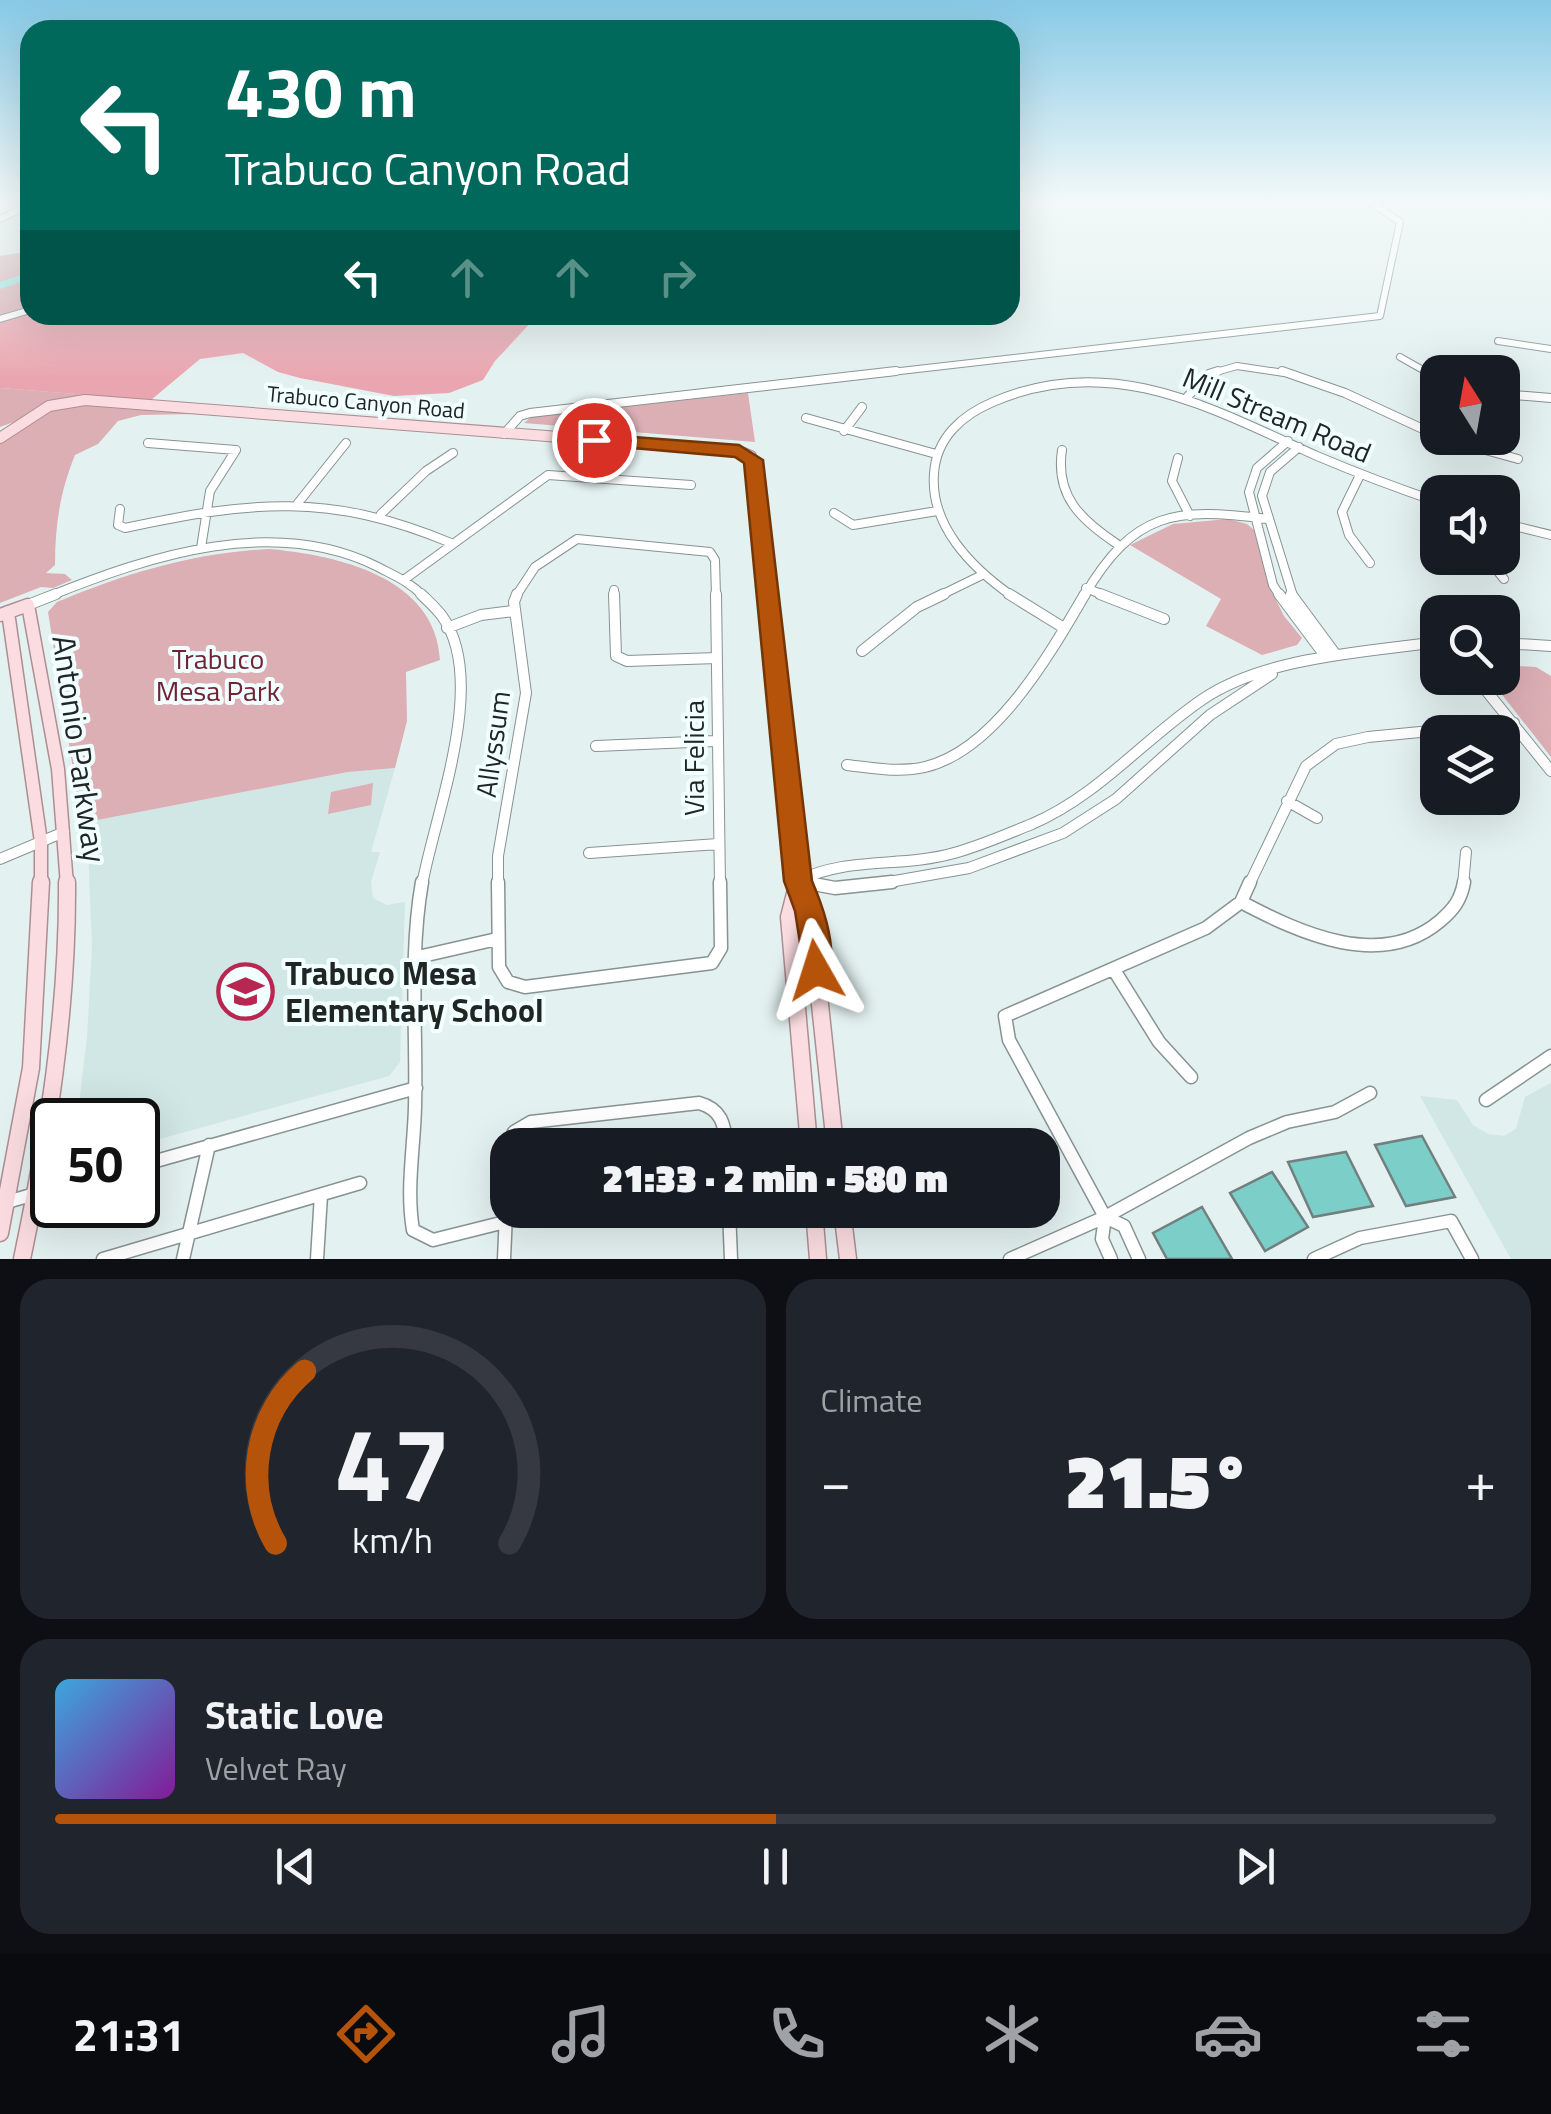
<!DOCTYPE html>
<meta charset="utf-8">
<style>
body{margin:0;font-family:"Titillium Web",sans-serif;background:#20242c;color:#f1f3f6;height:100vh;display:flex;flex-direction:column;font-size:38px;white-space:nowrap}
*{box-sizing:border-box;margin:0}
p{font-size:32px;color:#9ea1a6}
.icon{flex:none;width:55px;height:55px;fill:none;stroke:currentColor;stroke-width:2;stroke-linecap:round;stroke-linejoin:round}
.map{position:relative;height:1259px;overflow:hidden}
.drawer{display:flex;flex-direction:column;gap:20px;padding:20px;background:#0d0f14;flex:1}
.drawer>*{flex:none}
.guide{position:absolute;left:20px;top:20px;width:1000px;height:305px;border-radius:30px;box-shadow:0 10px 40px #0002;background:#00695c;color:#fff;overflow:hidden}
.needle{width:65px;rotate:349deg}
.controls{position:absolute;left:1420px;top:355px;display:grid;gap:20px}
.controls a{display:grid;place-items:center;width:100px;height:100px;border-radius:20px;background:#171b24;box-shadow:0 10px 40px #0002;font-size:50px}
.speed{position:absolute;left:30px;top:1098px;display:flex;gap:20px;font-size:50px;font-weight:700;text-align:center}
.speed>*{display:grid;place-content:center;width:130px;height:130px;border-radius:50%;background:#171b24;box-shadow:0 10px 40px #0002;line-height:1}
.speed .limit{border:5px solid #111;border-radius:15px;background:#fff;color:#111}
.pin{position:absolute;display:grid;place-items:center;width:85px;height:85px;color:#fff;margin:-42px;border:5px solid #fff;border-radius:50%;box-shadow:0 2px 10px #0007}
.me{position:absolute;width:110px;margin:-55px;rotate:354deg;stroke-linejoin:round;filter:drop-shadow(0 0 8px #0008)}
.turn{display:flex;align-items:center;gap:35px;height:210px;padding:0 40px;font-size:45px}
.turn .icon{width:130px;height:130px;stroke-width:2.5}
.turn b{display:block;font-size:70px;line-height:85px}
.lanes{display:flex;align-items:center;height:95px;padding:0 40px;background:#0003;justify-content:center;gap:50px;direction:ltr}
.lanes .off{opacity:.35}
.big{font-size:75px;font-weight:800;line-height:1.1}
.drawer .tile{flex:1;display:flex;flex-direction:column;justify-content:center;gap:15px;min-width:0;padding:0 35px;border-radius:30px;background:#20242c}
.drawer .dial{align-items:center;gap:0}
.dial svg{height:260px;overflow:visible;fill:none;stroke:#363941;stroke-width:7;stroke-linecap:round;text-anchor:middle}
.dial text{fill:#f1f3f6;stroke:none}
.song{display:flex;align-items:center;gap:30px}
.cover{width:120px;height:120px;border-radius:15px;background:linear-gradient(135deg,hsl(200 70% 55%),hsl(290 70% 35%))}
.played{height:10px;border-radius:5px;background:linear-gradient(90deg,#b45309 50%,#363941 50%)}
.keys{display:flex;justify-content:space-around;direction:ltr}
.heat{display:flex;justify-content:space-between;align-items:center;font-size:55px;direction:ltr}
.drawer .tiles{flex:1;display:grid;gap:20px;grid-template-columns:1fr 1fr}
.tile:last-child{grid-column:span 2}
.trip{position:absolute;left:490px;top:1128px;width:570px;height:100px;border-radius:30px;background:#171b24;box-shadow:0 10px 40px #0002;font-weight:800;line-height:100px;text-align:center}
.dock{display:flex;height:160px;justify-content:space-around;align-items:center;background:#090b0e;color:#9ea1a6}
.dock .icon{width:70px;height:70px}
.dock .selected{color:#b45309}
.dock b{font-size:45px;color:#f1f3f6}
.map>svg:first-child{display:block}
</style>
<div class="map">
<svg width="1551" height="1259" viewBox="0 0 1551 1259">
<rect width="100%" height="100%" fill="#e3f1f0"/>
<!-- built -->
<path fill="#d0e7e5" d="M395 768 371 852H380L371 882 373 898 387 905 405 902 400 1062 389 1076 138 1145V1120H77L87 1037 92 946 87 822 348 772Z
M1551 1083V1259H1511L1420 1096 1457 1100 1473 1125 1488 1134 1504 1136 1516 1129 1525 1097Z"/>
<!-- green -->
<path fill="#dcafb5" d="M30 251V307L0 316V256Z
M0 388 103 396 80 398 0 427Z
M748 393 755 442 524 423 531 417Z
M76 404 196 414 141 415 118 421 98 444 75 455C60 492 55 525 55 565L46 573 65 574 72 580 53 588 41 587 0 603V442L44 413Z
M1228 519 1247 524 1254 530 1270 588 1284 616 1302 638 1297 645 1262 655 1206 626 1221 599 1130 545 1173 524Z
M269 549C337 555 436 577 440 660L406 672 407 721 395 768 348 772 87 822 79 807 48 612 57 602C127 573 193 553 269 549Z
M1503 665 1536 667 1551 676V757L1489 678H1502Z
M373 783 371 805 328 814 331 792Z"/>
<!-- forest -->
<path fill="#eaa6b0" d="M30 311V315H543L535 318 495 361 483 380 449 393 394 396 300 378 278 372 243 353 200 359 151 400 0 388V321Z"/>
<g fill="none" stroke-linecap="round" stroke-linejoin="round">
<!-- river -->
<path fill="#97e8e3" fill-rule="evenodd" d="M30 272V279L0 289V282Z"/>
</g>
<!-- building -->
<path fill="#7ccec8" stroke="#727f7e" stroke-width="2.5" d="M1422 1136 1455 1197 1406 1206 1375 1145Z
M1346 1152 1373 1206 1313 1217 1288 1162Z
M1272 1172 1308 1227 1265 1251 1230 1193Z
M1202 1207 1232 1259H1167L1153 1233Z"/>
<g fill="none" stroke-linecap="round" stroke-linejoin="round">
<defs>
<path id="minor-far3" d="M0 219 30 205
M0 319 30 310
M1498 341 1551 349
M1400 357 1430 374
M874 374 1380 316 1400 222 1369 201
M1209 374 1237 366 1291 374"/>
<path id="minor-far2" d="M1282 371 1345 393 1438 436
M1426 371 1438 378
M1502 394 1551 398
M1188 396 1209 374 1218 371
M806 418 936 454
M844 431 862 407
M504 434 520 416 530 413 896 371
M1442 438 1518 459
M148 443 236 450 210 491 201 548
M1062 450C1055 496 1081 520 1117 544
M1178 458 1172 481 1190 516
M1360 475 1342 512 1349 535 1370 563
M298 503 346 443
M120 509 118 525 125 528C251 501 329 492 451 543
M834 513 853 525 937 511
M381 514 426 471 453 453
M1502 523 1551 535
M1487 558 1504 579
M405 579 548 475 691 485
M1086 588 1106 596
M614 590V596
M50 596C152 555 274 515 378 567 395 576 410 582 423 596
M516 596 535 567 577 539 710 552 715 560 716 596
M939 596 982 575
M1012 596C972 568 930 526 934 474 936 438 962 415 993 402 1110 351 1211 408 1317 456 1357 473 1397 488 1438 502
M1084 596C1134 511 1175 507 1267 519
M1280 596 1273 585 1249 492 1257 468 1288 441
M1293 596 1262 496 1270 472 1299 447"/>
<path id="minor-far1" d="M421 594C428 601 436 608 442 616 489 681 435 813 422 885
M614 594 616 656 627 661 717 658
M716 594 720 885
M1009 594 1064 628
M1100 594 1164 619
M1279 594 1326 657
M1291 594 1336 655
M28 605 56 594
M447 628 481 615 513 611
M1502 643 1551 646
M862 651 917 607 944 594
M1476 678 1551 771
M596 746 715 741
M847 765C872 768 899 773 925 767 996 750 1051 652 1085 594
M1287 801 1317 818
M589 853 718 844
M0 859 64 832
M798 881C847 856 902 868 954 853 980 846 1007 834 1032 824 1099 795 1144 739 1203 699 1265 657 1365 652 1438 642
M798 881 812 885
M498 885V856L526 693 514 602 517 594
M872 885 969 868 1063 833 1116 799 1210 715 1272 674
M1249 885 1306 766 1336 744 1368 737 1514 723
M1463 885 1466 852"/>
<path id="minor" d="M422 882C409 956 417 1033 415 1107 414 1148 406 1189 413 1230L433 1240 505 1222
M498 882 499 967 508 982 525 987 712 963 721 948 720 882
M803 882 835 888 892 882
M1241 902C1300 933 1381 971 1440 921 1453 910 1461 900 1464 882
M418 957 497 939
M1114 970 1159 1042 1191 1077
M1486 1100 1551 1056
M508 1145 514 1132 531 1122 699 1103C721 1109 725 1124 726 1145
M138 1166 416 1088
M7 1202 52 1189
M729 1210 731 1259
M1105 1217 1009 1040 1005 1016 1206 928 1241 902 1250 882
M1105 1217 1124 1226 1139 1259
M1105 1217 1102 1239 1111 1259
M103 1259 360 1183
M183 1259 209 1145
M317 1259 321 1195
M504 1259 508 1168
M1010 1259 1105 1217 1249 1138 1287 1122 1335 1112 1370 1093
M1314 1259 1360 1238 1451 1221 1472 1259"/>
<path id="major-far2" d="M0 438 49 406 85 400 739 451 751 456 766 596"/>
<path id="major-far1" d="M766 594 800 885
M8 612 41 842V885
M0 615 28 605 58 769 67 885
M797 885 798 881"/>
<path id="major" d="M798 882 789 917 809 1145
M799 882 810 911 835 1145
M814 1210 818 1259
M842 1210 848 1259
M0 1233 31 1068 41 882
M22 1259C48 1135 68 1010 67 882"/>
</defs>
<!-- minor-far3 casing -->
<use href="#minor-far3" stroke="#879392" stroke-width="8"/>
<!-- minor-far2 casing -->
<use href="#minor-far2" stroke="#879392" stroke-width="10"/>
<!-- minor-far1 casing -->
<use href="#minor-far1" stroke="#879392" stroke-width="12"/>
<!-- minor casing -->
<use href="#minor" stroke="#879392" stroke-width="15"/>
<!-- major-far2 casing -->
<use href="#major-far2" stroke="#ad8e92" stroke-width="12"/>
<!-- major-far1 casing -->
<use href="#major-far1" stroke="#ad8e92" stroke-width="15"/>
<!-- major casing -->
<use href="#major" stroke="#ad8e92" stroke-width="19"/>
<!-- minor-far3 -->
<use href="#minor-far3" stroke="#fff" stroke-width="6"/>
<!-- minor-far2 -->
<use href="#minor-far2" stroke="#fff" stroke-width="8"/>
<!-- minor-far1 -->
<use href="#minor-far1" stroke="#fff" stroke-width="10"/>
<!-- minor -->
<use href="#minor" stroke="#fff" stroke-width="12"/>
<!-- major-far2 -->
<use href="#major-far2" stroke="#fbdde1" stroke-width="10"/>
<!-- major-far1 -->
<use href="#major-far1" stroke="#fbdde1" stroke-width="12"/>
<!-- major -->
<use href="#major" stroke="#fbdde1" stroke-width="16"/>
</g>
<!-- sky -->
<linearGradient id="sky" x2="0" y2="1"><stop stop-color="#87c9e6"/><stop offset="0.53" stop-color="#f2f9f8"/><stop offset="1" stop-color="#f2f9f8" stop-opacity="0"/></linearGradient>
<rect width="1551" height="378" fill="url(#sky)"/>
<!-- route -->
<path fill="#b45309" stroke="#753606" stroke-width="2.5" d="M594 434 739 445 763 460 812 881C824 909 839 952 827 981L816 986 806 981 795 911 784 881 744 463 735 457 587 444 584 440Z"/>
<!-- icons -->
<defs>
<symbol id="school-ring" viewBox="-11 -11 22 22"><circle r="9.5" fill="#f1fffe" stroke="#b72751" stroke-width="1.5"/><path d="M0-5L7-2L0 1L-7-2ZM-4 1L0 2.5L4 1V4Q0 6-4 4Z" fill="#b72751"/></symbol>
</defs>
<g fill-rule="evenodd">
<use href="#school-ring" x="214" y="960" width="63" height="63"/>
</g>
<g text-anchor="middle" stroke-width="8" stroke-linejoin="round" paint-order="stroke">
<!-- far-street labels -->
<g font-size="22" fill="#212625" stroke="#f1fffe">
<text transform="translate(366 402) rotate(5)" y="8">Trabuco Canyon Road</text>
</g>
<!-- street labels -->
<g font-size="28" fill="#212625" stroke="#f1fffe">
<text transform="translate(1277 415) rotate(23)" y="10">Mill Stream Road</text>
<text transform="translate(493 744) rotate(-82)" y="10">Allyssum</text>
<text transform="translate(694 758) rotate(-90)" y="10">Via Felicia</text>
</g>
<!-- park labels -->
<g font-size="28" fill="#712335" stroke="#f1fffe">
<text x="218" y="669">Trabuco<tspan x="218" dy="32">Mesa Park</tspan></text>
</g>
<!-- near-street labels -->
<g font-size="32" fill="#212625" stroke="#f1fffe">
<text transform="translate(79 749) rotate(82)" y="11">Antonio Parkway</text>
</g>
<!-- near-poi labels -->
<g font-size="32" font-weight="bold" fill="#212625" stroke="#f1fffe" text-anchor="start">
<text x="285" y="985">Trabuco Mesa<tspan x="285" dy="37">Elementary School</tspan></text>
</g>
</g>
</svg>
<div class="controls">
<a><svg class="needle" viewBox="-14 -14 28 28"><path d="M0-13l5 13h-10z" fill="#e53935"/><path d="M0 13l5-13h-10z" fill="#9ea1a6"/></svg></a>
<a><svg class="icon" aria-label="sound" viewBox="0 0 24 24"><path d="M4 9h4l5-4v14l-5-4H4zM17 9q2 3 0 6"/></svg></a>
<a><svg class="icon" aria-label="search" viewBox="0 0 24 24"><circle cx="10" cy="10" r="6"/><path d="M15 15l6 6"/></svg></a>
<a><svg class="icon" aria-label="layers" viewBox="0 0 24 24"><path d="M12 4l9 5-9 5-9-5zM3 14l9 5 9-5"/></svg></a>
</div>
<div class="speed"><div class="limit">50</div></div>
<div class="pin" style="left:594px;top:440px;background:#d93025"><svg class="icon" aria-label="arrive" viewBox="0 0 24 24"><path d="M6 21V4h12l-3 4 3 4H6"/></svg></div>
<svg class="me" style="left:816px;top:970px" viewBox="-20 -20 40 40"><path d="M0-17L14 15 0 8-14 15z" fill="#b45309" stroke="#fff" stroke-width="4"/></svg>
<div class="trip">21:33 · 2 min · 580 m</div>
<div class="guide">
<div class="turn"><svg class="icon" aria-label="left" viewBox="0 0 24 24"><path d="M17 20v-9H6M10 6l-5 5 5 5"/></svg><div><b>430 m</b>Trabuco Canyon Road</div></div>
<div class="lanes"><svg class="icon" aria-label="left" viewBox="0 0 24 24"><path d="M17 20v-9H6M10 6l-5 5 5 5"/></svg><svg class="icon off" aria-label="ahead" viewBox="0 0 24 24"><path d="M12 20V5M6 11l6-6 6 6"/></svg><svg class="icon off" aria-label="ahead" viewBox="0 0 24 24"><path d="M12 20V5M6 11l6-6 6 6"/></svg><svg class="icon off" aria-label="right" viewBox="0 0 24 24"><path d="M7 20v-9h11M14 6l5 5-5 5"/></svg></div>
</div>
</div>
<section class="drawer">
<div class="tiles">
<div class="tile dial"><svg viewBox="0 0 100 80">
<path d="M14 69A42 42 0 1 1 86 69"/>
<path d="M14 69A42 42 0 0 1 23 16" stroke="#b45309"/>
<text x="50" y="56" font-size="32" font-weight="700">47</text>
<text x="50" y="72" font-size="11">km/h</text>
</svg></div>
<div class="tile"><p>Climate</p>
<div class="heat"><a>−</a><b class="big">21.5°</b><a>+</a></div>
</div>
<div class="tile">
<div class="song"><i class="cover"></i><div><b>Static Love</b><p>Velvet Ray</p></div></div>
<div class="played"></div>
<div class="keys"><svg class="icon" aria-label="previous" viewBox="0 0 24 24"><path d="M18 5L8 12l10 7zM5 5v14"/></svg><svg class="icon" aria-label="pause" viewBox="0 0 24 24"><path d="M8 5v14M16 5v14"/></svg><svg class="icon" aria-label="next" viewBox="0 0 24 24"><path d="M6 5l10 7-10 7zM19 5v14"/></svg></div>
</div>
</div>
</section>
<nav class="dock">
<b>21:31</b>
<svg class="icon selected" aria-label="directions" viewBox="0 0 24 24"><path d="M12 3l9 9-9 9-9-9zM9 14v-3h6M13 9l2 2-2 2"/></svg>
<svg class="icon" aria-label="music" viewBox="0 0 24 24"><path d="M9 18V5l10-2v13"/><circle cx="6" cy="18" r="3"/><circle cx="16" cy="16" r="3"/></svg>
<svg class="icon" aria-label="phone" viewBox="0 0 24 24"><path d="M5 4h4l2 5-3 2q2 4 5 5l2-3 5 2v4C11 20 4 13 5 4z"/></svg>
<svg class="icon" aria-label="climate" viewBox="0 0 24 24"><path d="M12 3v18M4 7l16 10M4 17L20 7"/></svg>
<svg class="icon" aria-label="car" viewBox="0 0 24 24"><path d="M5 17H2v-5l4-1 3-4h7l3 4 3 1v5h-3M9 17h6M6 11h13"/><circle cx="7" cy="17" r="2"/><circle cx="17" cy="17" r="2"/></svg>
<svg class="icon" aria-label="filters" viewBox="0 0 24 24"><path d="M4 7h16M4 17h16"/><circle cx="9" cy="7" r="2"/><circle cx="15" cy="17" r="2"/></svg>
</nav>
